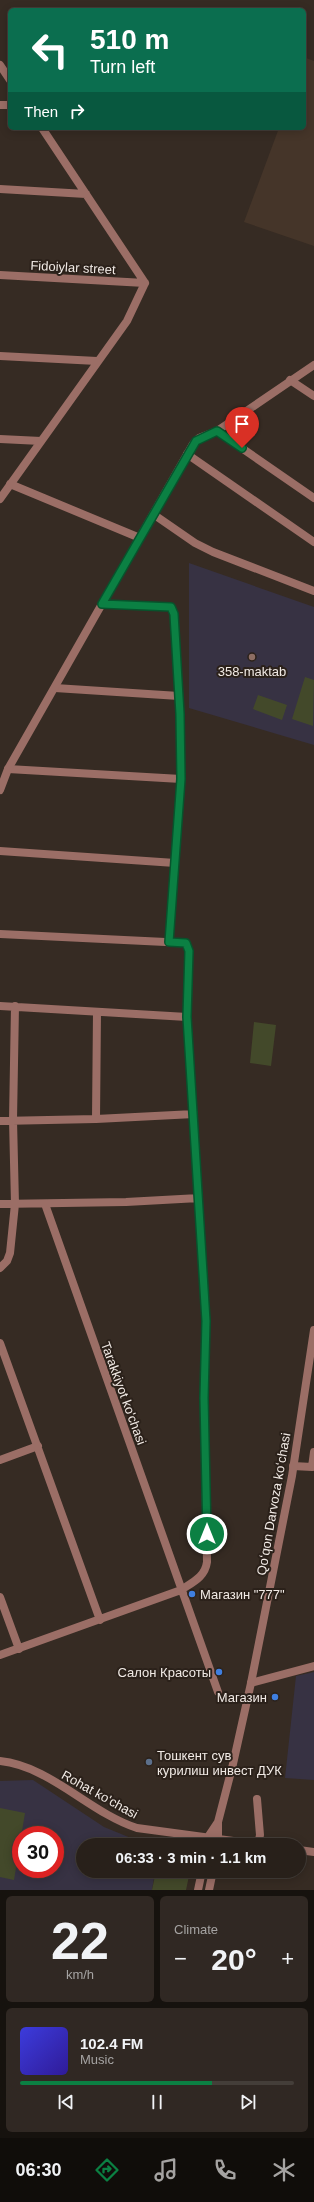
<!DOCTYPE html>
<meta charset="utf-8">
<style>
body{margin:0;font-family:Arial,sans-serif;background:#302823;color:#f1f3f6;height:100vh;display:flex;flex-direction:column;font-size:15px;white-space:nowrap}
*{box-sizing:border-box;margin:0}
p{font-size:13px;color:#a5a3a2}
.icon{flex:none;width:22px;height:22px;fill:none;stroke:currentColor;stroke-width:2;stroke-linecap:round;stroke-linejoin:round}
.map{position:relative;height:1890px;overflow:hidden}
.side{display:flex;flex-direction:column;gap:6px;padding:6px;background:#16120e;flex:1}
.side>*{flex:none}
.top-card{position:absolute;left:8px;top:8px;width:298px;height:122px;border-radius:6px;box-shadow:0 2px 10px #0003,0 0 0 1px #443e39;background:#0b6e4f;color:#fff;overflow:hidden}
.speed{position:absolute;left:12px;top:1826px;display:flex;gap:8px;font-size:20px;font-weight:700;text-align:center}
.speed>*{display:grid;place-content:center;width:52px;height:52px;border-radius:50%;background:#28201a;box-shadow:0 2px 10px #0003,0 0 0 1px #443e39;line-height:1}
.speed .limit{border:6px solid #d22;background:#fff;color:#111}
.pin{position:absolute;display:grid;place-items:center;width:34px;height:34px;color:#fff;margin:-41px -17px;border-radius:50% 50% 50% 0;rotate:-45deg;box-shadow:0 0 4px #0007}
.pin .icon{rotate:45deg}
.me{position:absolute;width:44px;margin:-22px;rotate:0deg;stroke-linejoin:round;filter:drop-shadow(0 0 3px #0008)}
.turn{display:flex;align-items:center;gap:14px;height:84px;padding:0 16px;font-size:18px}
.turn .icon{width:52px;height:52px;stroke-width:2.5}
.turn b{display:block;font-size:28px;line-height:34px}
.then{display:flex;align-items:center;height:38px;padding:0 16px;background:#0003;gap:8px;font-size:15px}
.big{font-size:30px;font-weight:600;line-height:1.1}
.side .card{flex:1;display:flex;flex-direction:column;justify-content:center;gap:6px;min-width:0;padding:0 14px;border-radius:6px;background:#302823}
.side .dial{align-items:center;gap:0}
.dial b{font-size:52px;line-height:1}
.song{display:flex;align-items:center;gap:12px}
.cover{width:48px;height:48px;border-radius:6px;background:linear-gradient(135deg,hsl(240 70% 55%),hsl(250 70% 35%))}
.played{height:4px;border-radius:2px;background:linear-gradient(90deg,#0b8043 70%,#443e39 70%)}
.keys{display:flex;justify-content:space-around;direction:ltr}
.heat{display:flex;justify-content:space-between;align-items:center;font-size:22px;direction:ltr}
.side .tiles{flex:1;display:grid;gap:6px;grid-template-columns:1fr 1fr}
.card:last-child{grid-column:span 2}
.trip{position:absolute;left:76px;top:1838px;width:230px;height:40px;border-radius:20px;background:#28201a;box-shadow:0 2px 10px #0003,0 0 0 1px #443e39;font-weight:600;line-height:40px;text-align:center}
.tabs{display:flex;height:64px;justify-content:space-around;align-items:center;background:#100d0a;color:#a5a3a2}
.tabs .icon{width:28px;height:28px}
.tabs .selected{color:#0b8043}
.tabs b{font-size:18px;color:#f1f3f6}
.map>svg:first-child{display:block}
</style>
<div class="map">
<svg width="314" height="1890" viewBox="0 0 314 1890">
<rect width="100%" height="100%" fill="#362b23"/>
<!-- built -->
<path fill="#453529" d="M306 58 314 61V246L244 222 279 128H304V63Z"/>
<!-- education -->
<path fill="#373243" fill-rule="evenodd" d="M189 563 314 607V745L189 708Z
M314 1672V1780L285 1778 296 1676Z
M33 1780 104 1827 148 1845H83V1871H155L152 1890H0V1781ZM21 1835H55V1869H21Z"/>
<!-- green -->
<path fill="#43492a" d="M305 677 314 680 313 726 292 719Z
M258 695 287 705 282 720 253 709Z
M254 1022 276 1025 271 1066 250 1063Z
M0 1808 25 1813 14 1880 0 1877Z
M156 1871H190L186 1890H152Z"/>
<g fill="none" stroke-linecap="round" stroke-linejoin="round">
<!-- minor -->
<path stroke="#9b6e66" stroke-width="8" d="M0 65 10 80
M0 105H10
M42 128 145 283
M0 189 86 194
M0 275 145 283
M0 356 97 361
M290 380 314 396
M217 431 314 498
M0 439 41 441
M187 454 314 542
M10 484 140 538
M0 499 127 321 145 283
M102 604 171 607 174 614 180 714 181 779 169 942
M55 688 179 696
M8 769 181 779
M0 851 175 863
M0 934 186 943 189 951 187 1017 206 1321 204 1398 207 1562C205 1577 193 1582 181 1590L0 1655
M0 1006 187 1017
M96 1119 97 1012
M0 1121 96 1119 194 1114
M0 1204 126 1202 199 1198
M45 1204 218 1692
M0 1268 7 1261 10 1253 15 1204 13 1120 15 1006
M0 1343 100 1620
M0 1460 38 1446
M293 1466 312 1467 314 1452
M0 1597 19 1649
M251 1683 314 1666
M257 1799 260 1835 258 1844"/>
<!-- tertiary -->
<path stroke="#9b6e66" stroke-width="8" d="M153 514 195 543 213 552 314 591
M0 790 8 769 193 444 199 438 217 431 314 365
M0 1761C50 1766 90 1813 137 1828L263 1845
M218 1822V1845
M206 1845 208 1837 218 1822 233 1764 251 1683 292 1476 314 1330
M299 1850 314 1852
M198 1890 202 1871
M209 1890 213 1871"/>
</g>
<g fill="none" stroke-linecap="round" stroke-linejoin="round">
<defs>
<path id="route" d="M207 1534 204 1398 206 1321 187 1017 189 951 186 943 169 942 181 779 180 714 174 614 171 607 102 604 196 441 217 431 242 448"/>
</defs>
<!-- route casing -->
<use href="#route" stroke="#07532c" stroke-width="10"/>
<!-- route -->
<use href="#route" stroke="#0b8043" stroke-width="7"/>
</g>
<!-- markers -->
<circle fill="#8d6e63" stroke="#2b211a" stroke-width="1.5" cx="252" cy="657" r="4"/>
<g fill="#3f7fe0" stroke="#2b211a" stroke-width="1.5">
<circle cx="192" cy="1594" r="4"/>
<circle cx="219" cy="1672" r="4"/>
<circle cx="275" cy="1697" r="4"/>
</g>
<circle fill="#5c6f8a" stroke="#2b211a" stroke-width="1.5" cx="149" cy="1762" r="4"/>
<g text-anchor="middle" stroke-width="4" stroke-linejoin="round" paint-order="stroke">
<!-- street labels -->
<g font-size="13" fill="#f1eae5" stroke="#2b211a">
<text transform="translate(73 267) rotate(3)" y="5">Fidoiylar street</text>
<text transform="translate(124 1393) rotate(70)" y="5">Tarakkiyot ko'chasi</text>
<text transform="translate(273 1504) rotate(-80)" y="5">Qoʻqon Darvoza koʻchasi</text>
<text transform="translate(100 1794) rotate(29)" y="5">Rohat ko'chasi</text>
</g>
<!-- poi labels -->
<g font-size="13" fill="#f1eae5" stroke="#2b211a" text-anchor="start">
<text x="252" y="676" text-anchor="middle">358-maktab</text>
<text x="200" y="1599">Магазин "777"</text>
<text x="211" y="1677" text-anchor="end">Салон Красоты</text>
<text x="267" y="1702" text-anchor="end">Магазин</text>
<text x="157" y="1760">Тошкент сув<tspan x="157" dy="15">курилиш инвест ДУК</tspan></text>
</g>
</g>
</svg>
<div class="speed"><div class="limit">30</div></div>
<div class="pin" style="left:242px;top:448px;background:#d93025"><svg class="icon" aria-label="arrive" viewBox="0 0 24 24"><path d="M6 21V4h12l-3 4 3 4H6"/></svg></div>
<svg class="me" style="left:207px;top:1534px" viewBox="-20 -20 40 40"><circle r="17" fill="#0b8043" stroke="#fff" stroke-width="3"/><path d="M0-11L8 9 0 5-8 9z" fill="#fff"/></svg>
<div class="trip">06:33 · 3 min · 1.1 km</div>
<div class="top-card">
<div class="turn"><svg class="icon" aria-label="left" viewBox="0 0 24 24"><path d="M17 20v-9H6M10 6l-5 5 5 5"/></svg><div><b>510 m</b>Turn left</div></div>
<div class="then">Then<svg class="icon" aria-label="right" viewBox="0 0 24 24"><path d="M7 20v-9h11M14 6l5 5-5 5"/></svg></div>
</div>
</div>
<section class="side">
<div class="tiles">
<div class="card dial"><b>22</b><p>km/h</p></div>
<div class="card"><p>Climate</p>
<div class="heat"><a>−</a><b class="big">20°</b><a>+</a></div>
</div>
<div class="card">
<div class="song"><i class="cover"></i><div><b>102.4 FM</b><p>Music</p></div></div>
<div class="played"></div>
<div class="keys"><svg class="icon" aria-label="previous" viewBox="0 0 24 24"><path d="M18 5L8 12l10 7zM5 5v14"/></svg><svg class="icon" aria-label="pause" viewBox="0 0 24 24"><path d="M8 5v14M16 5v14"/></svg><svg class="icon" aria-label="next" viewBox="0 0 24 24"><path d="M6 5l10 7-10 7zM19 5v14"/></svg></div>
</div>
</div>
</section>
<nav class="tabs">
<b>06:30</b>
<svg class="icon selected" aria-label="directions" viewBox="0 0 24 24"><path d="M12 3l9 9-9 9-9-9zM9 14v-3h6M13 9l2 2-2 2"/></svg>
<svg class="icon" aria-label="music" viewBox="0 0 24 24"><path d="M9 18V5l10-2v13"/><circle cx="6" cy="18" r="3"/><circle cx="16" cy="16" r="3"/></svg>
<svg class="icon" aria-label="phone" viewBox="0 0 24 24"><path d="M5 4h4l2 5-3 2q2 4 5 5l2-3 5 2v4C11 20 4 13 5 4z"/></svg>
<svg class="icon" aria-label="climate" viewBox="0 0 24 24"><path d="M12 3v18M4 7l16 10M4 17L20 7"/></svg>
</nav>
